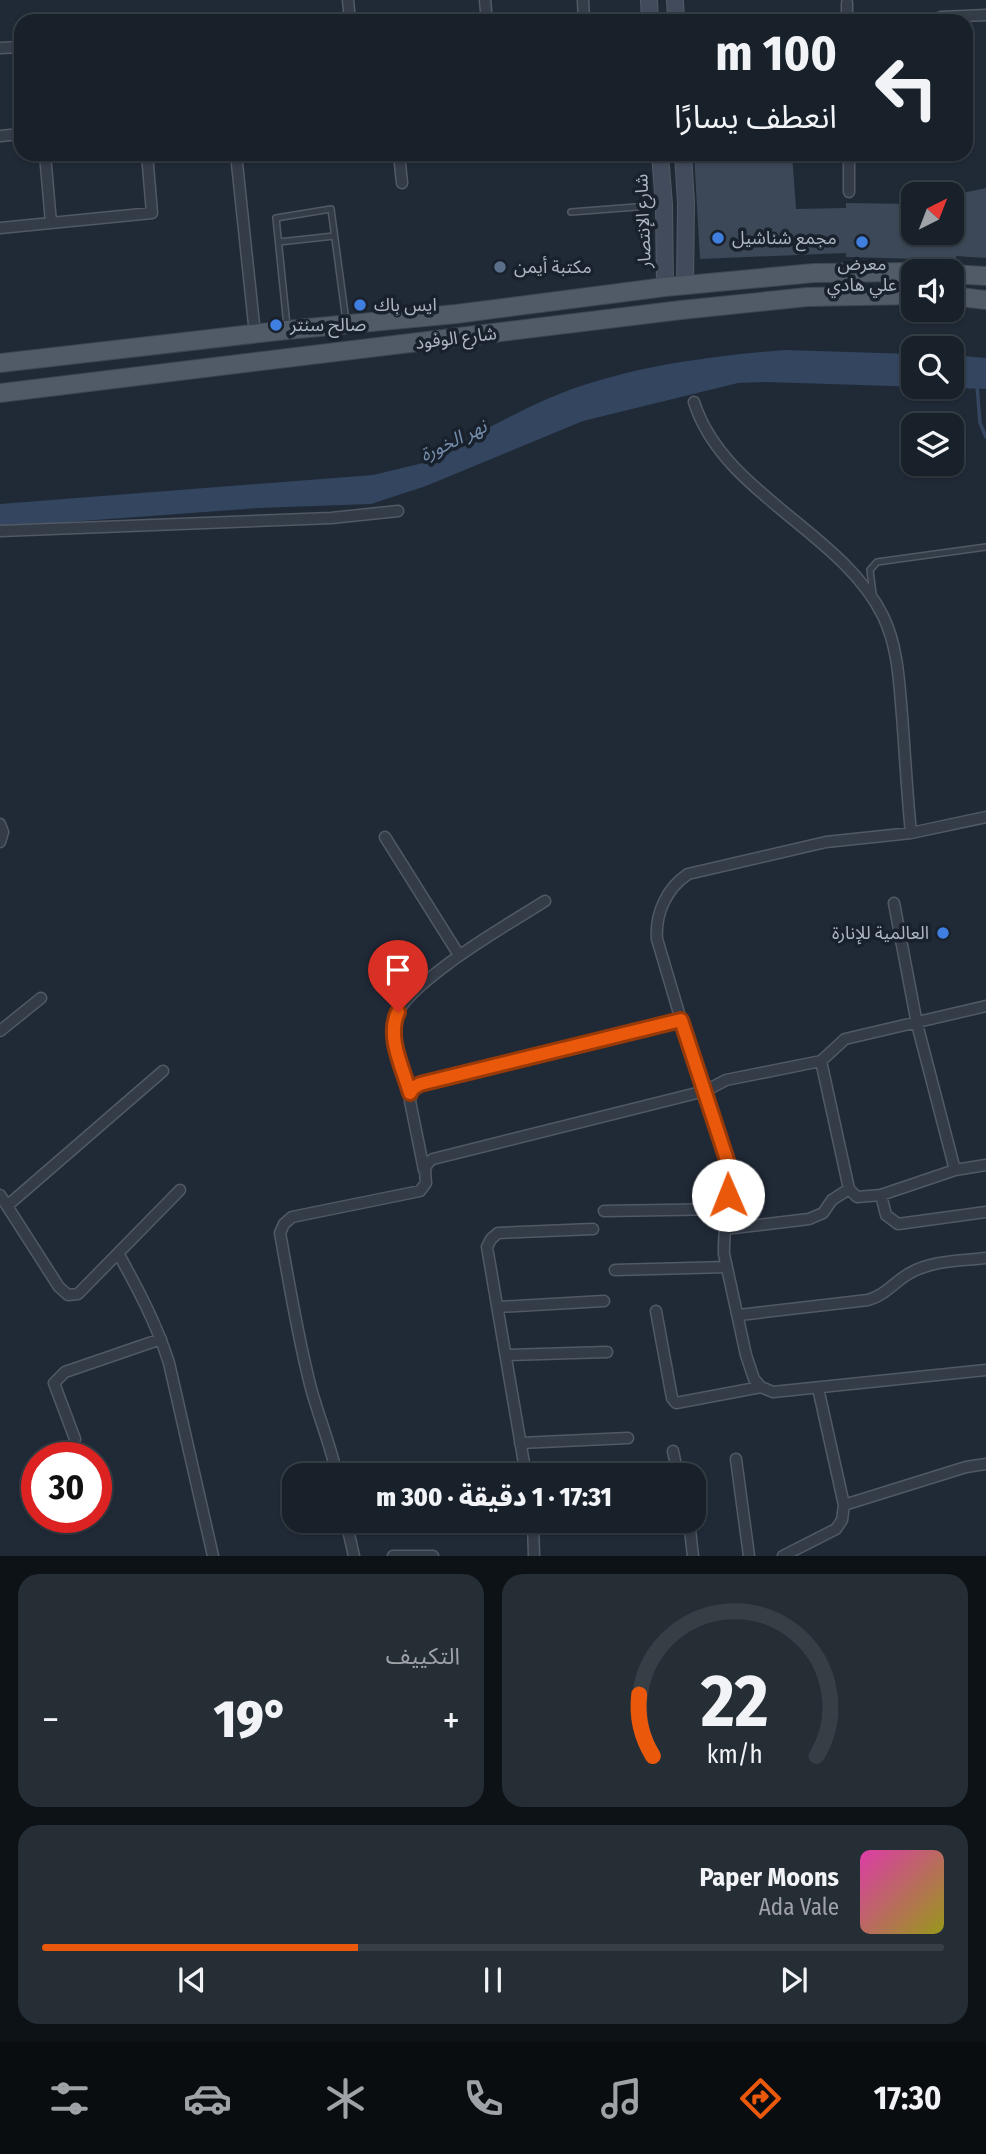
<!DOCTYPE html>
<html lang="ar">
<meta charset="utf-8">
<style>
body{margin:0;font-family:"Fira Sans Condensed","Noto Sans Arabic",sans-serif;background:#252d35;color:#f1f3f6;direction:rtl;height:100vh;display:flex;flex-direction:column;font-size:26px;white-space:nowrap}
*{box-sizing:border-box;margin:0}
p{font-size:23px;color:#9fa3a8}
.icon{flex:none;width:38px;height:38px;fill:none;stroke:currentColor;stroke-width:2;stroke-linecap:round;stroke-linejoin:round}
.map{position:relative;height:1556px;overflow:hidden;direction:ltr}
.panel{display:flex;flex-direction:column;gap:18px;padding:18px;background:#0d1217;flex:1}
.panel>*{flex:none}
.hud{position:absolute;left:14px;top:14px;width:959px;height:147px;border-radius:21px;box-shadow:0 2px 5px #0004,0 0 0 2px #363e46;direction:rtl;background:#182029;color:#f1f3f6;overflow:hidden}
.needle{width:46px;rotate:42deg}
.fabs{position:absolute;left:901px;top:182px;display:grid;gap:14px}
.fabs a{display:grid;place-items:center;width:63px;height:63px;border-radius:14px;background:#182029;box-shadow:0 2px 5px #0004,0 0 0 2px #363e46;font-size:35px}
.speed{position:absolute;left:21px;top:1442px;display:flex;gap:14px;font-size:35px;font-weight:700;text-align:center}
.speed>*{display:grid;place-content:center;width:91px;height:91px;border-radius:50%;background:#182029;box-shadow:0 2px 5px #0004,0 0 0 2px #363e46;line-height:1}
.speed .limit{border:10px solid #d22;background:#fff;color:#111}
.pin{position:absolute;display:grid;place-items:center;width:60px;height:60px;color:#fff;margin:-72px -30px;border-radius:50% 50% 50% 0;rotate:-45deg;box-shadow:0 0 7px #0007}
.pin .icon{rotate:45deg}
.me{position:absolute;width:77px;margin:-38px;rotate:359deg;stroke-linejoin:round;filter:drop-shadow(0 0 5px #0008)}
.turn{display:flex;align-items:center;gap:24px;height:147px;padding:0 21px;font-size:32px}
.turn .icon{width:91px;height:91px;stroke-width:2.5}
.turn b{display:block;font-size:49px;line-height:60px}
.big{font-size:52px;font-weight:800;line-height:1.1}
.panel .tile{flex:1;display:flex;flex-direction:column;justify-content:center;gap:10px;min-width:0;padding:0 24px;border-radius:21px;background:#252d35}
.panel .dial{align-items:center;gap:0}
.dial svg{height:182px;overflow:visible;fill:none;stroke:#363e46;stroke-width:7;stroke-linecap:round;text-anchor:middle}
.dial text{fill:#f1f3f6;stroke:none}
.song{display:flex;align-items:center;gap:21px}
.cover{width:84px;height:84px;border-radius:10px;background:linear-gradient(135deg,hsl(320 70% 55%),hsl(60 70% 35%))}
.played{height:7px;border-radius:4px;background:linear-gradient(90deg,#ea580c 35%,#363e46 35%)}
.keys{display:flex;justify-content:space-around;direction:ltr}
.heat{display:flex;justify-content:space-between;align-items:center;font-size:38px;direction:ltr}
.panel .tiles{flex:1;display:grid;gap:18px;grid-template-columns:1fr 1fr}
.tile:last-child{grid-column:span 2}
.trip{position:absolute;left:282px;top:1463px;width:424px;height:70px;border-radius:21px;background:#182029;box-shadow:0 2px 5px #0004,0 0 0 2px #363e46;font-weight:800;line-height:70px;text-align:center;direction:rtl}
.menu{display:flex;height:112px;justify-content:space-around;align-items:center;background:#0a0d10;color:#9fa3a8}
.menu .icon{width:49px;height:49px}
.menu .active{color:#ea580c}
.menu b{font-size:32px;color:#f1f3f6}
.map>svg:first-child{display:block}
</style>
<div class="map">
<svg width="986" height="1556" viewBox="0 0 986 1556">
<rect width="100%" height="100%" fill="#202a37"/>
<!-- water -->
<path fill="#33455f" d="M784 350 913 354 914 387H952V355L986 358V389L766 382 738 383 583 421 426 486 371 504 258 508 0 527V504L373 475 423 463C463 441 505 418 547 399 622 367 704 357 784 350Z"/>
<g fill="none" stroke-linecap="round" stroke-linejoin="round">
<!-- stream -->
<path stroke="#33455f" stroke-width="3.5" d="M977 386 980 423 986 437"/>
</g>
<!-- building -->
<path fill="#3c4857" d="M694 154H792L796 209 846 208V203L914 204V233H923V240L957 242V194L986 188V258L956 256V260L846 257V253L700 259Z"/>
<g fill="none" stroke-linecap="round" stroke-linejoin="round">
<defs>
<path id="lane" d="M571 212 662 205
M279 242 334 236
M287 326 276 218 331 209 346 321
M873 594 870 570 877 562 986 547"/>
<path id="street" d="M348 0 350 21
M485 0 487 21
M583 0 584 21
M847 3V21
M930 21 941 17 986 15
M0 48 21 47
M0 136 21 134
M45 154 51 223
M236 154 255 334
M399 154 402 183
M849 154V192
M0 228 152 213 147 154
M694 402C723 494 841 531 883 616 898 647 899 681 902 715 905 754 907 794 911 833
M0 531 331 518 398 511
M986 817 911 833 826 842 688 874C667 888 655 913 657 939L681 1020 728 1163C732 1193 723 1224 724 1254L746 1355 754 1379 761 1387 773 1392 986 1370
M0 824 3 832 0 842
M385 837 459 955
M894 903 917 1024 955 1170 986 1165
M0 1031 41 998
M821 1061 849 1189 857 1197 881 1195 955 1170
M410 1093C405 1076 388 1038 394 1020 406 982 509 924 545 901
M424 1170 410 1101 413 1088 420 1084 681 1020
M0 1195 59 1287 68 1295 78 1294 180 1190
M881 1195 886 1215 898 1224 986 1212
M7 1206 163 1071
M604 1211 727 1209
M725 1229 809 1219 823 1213 832 1200 849 1189
M118 1253C138 1289 157 1325 169 1363L213 1556
M615 1270 727 1267
M498 1307 604 1301
M656 1311 672 1398 676 1403 761 1387
M739 1315 868 1300C886 1295 895 1281 910 1273 933 1260 961 1261 986 1258
M506 1355 607 1352
M75 1439 54 1383 65 1372 161 1339
M520 1443 628 1438
M673 1451 678 1475
M736 1459 749 1556
M337 1475C331 1447 320 1420 312 1392 298 1340 290 1287 280 1233L284 1224 292 1217 420 1191 426 1183C425 1172 423 1165 433 1159L705 1091 726 1080 821 1061 845 1039 986 1006
M526 1475 487 1247 491 1239 498 1233 593 1229
M844 1505 966 1467 986 1464
M346 1521 354 1556
M533 1521 534 1556
M689 1521 693 1556
M393 1556H433
M783 1556 836 1529 842 1520 844 1505 818 1388"/>
<path id="secondary" d="M649 0 650 21
M675 0 676 21
M660 154 664 205 665 287
M683 154 686 203 685 286"/>
<path id="primary" d="M952 274 986 276
M952 296 986 300
M0 363 287 330 456 314 665 287 814 273 914 272
M0 393 681 310 807 297 914 295"/>
</defs>
<!-- lane casing -->
<use href="#lane" stroke="#515965" stroke-width="8"/>
<!-- street casing -->
<use href="#street" stroke="#515965" stroke-width="13"/>
<!-- secondary casing -->
<use href="#secondary" stroke="#515965" stroke-width="18"/>
<!-- primary casing -->
<use href="#primary" stroke="#3d4551" stroke-width="20"/>
<!-- lane -->
<use href="#lane" stroke="#343c48" stroke-width="5"/>
<!-- street -->
<use href="#street" stroke="#343c48" stroke-width="10"/>
<!-- secondary -->
<use href="#secondary" stroke="#424b5b" stroke-width="16"/>
<!-- primary -->
<use href="#primary" stroke="#515b68" stroke-width="18"/>
</g>
<g fill="none" stroke-linecap="round" stroke-linejoin="round">
<defs>
<path id="route" d="M398 1012C386 1037 403 1068 410 1093L413 1088 420 1084 681 1020 728 1163 730 1178 728 1195"/>
</defs>
<!-- route casing -->
<use href="#route" stroke="#983908" stroke-width="18"/>
<!-- route -->
<use href="#route" stroke="#ea580c" stroke-width="12"/>
</g>
<!-- markers -->
<g fill="#3f7fe0" stroke="#19212c" stroke-width="2.5">
<circle cx="718" cy="238" r="7"/>
<circle cx="862" cy="242" r="7"/>
<circle cx="360" cy="305" r="7"/>
<circle cx="276" cy="325" r="7"/>
<circle cx="943" cy="933" r="7"/>
</g>
<circle fill="#5c6f8a" stroke="#19212c" stroke-width="2.5" cx="500" cy="267" r="7"/>
<g text-anchor="middle" stroke-width="7" stroke-linejoin="round" paint-order="stroke">
<!-- street labels -->
<g font-size="18" fill="#aeb6c4" stroke="#19212c">
<text transform="translate(643 221) rotate(-92)" y="6">شارع الإنتصار</text>
<text transform="translate(456 338) rotate(-7)" y="6">شارع الوفود</text>
</g>
<!-- poi labels -->
<g font-size="18" fill="#aeb6c4" stroke="#19212c" text-anchor="start">
<text x="732" y="244">مجمع شناشيل</text>
<text x="862" y="270" text-anchor="middle">معرض<tspan x="862" dy="21">علي هادي</tspan></text>
<text x="514" y="273">مكتبة أيمن</text>
<text x="374" y="311">ايس باك</text>
<text x="290" y="331">صالح سنتر</text>
<text x="929" y="939" text-anchor="end">العالمية للإنارة</text>
</g>
<!-- water labels -->
<g font-size="19" font-style="italic" fill="#758dad" stroke="#19212c">
<text transform="translate(453 440) rotate(-26)" y="7">نهر الخورة</text>
</g>
</g>
</svg>
<div class="fabs">
<a><svg class="needle" viewBox="-14 -14 28 28"><path d="M0-13l5 13h-10z" fill="#e53935"/><path d="M0 13l5-13h-10z" fill="#9fa3a8"/></svg></a>
<a><svg class="icon" aria-label="sound" viewBox="0 0 24 24"><path d="M4 9h4l5-4v14l-5-4H4zM17 9q2 3 0 6"/></svg></a>
<a><svg class="icon" aria-label="search" viewBox="0 0 24 24"><circle cx="10" cy="10" r="6"/><path d="M15 15l6 6"/></svg></a>
<a><svg class="icon" aria-label="layers" viewBox="0 0 24 24"><path d="M12 4l9 5-9 5-9-5zM3 14l9 5 9-5"/></svg></a>
</div>
<div class="speed"><div class="limit">30</div></div>
<div class="pin" style="left:398px;top:1012px;background:#d93025"><svg class="icon" aria-label="arrive" viewBox="0 0 24 24"><path d="M6 21V4h12l-3 4 3 4H6"/></svg></div>
<svg class="me" style="left:728px;top:1195px" viewBox="-20 -20 40 40"><circle r="19" fill="#fff"/><path d="M0-13L10 11 0 6-10 11z" fill="#ea580c"/></svg>
<div class="trip">17:31 · 1 دقيقة · 300 m</div>
<div class="hud">
<div class="turn"><svg class="icon" aria-label="left" viewBox="0 0 24 24"><path d="M17 20v-9H6M10 6l-5 5 5 5"/></svg><div><b>100 m</b>انعطف يسارًا</div></div>
</div>
</div>
<section class="panel">
<div class="tiles">
<div class="tile dial"><svg viewBox="0 0 100 80">
<path d="M14 69A42 42 0 1 1 86 69"/>
<path d="M14 69A42 42 0 0 1 8 42" stroke="#ea580c"/>
<text x="50" y="56" font-size="32" font-weight="700">22</text>
<text x="50" y="72" font-size="11">km/h</text>
</svg></div>
<div class="tile"><p>التكييف</p>
<div class="heat"><a>−</a><b class="big">19°</b><a>+</a></div>
</div>
<div class="tile">
<div class="song"><i class="cover"></i><div><b>Paper Moons</b><p>Ada Vale</p></div></div>
<div class="played"></div>
<div class="keys"><svg class="icon" aria-label="previous" viewBox="0 0 24 24"><path d="M18 5L8 12l10 7zM5 5v14"/></svg><svg class="icon" aria-label="pause" viewBox="0 0 24 24"><path d="M8 5v14M16 5v14"/></svg><svg class="icon" aria-label="next" viewBox="0 0 24 24"><path d="M6 5l10 7-10 7zM19 5v14"/></svg></div>
</div>
</div>
</section>
<nav class="menu">
<b>17:30</b>
<svg class="icon active" aria-label="directions" viewBox="0 0 24 24"><path d="M12 3l9 9-9 9-9-9zM9 14v-3h6M13 9l2 2-2 2"/></svg>
<svg class="icon" aria-label="music" viewBox="0 0 24 24"><path d="M9 18V5l10-2v13"/><circle cx="6" cy="18" r="3"/><circle cx="16" cy="16" r="3"/></svg>
<svg class="icon" aria-label="phone" viewBox="0 0 24 24"><path d="M5 4h4l2 5-3 2q2 4 5 5l2-3 5 2v4C11 20 4 13 5 4z"/></svg>
<svg class="icon" aria-label="climate" viewBox="0 0 24 24"><path d="M12 3v18M4 7l16 10M4 17L20 7"/></svg>
<svg class="icon" aria-label="car" viewBox="0 0 24 24"><path d="M5 17H2v-5l4-1 3-4h7l3 4 3 1v5h-3M9 17h6M6 11h13"/><circle cx="7" cy="17" r="2"/><circle cx="17" cy="17" r="2"/></svg>
<svg class="icon" aria-label="filters" viewBox="0 0 24 24"><path d="M4 7h16M4 17h16"/><circle cx="9" cy="7" r="2"/><circle cx="15" cy="17" r="2"/></svg>
</nav>
